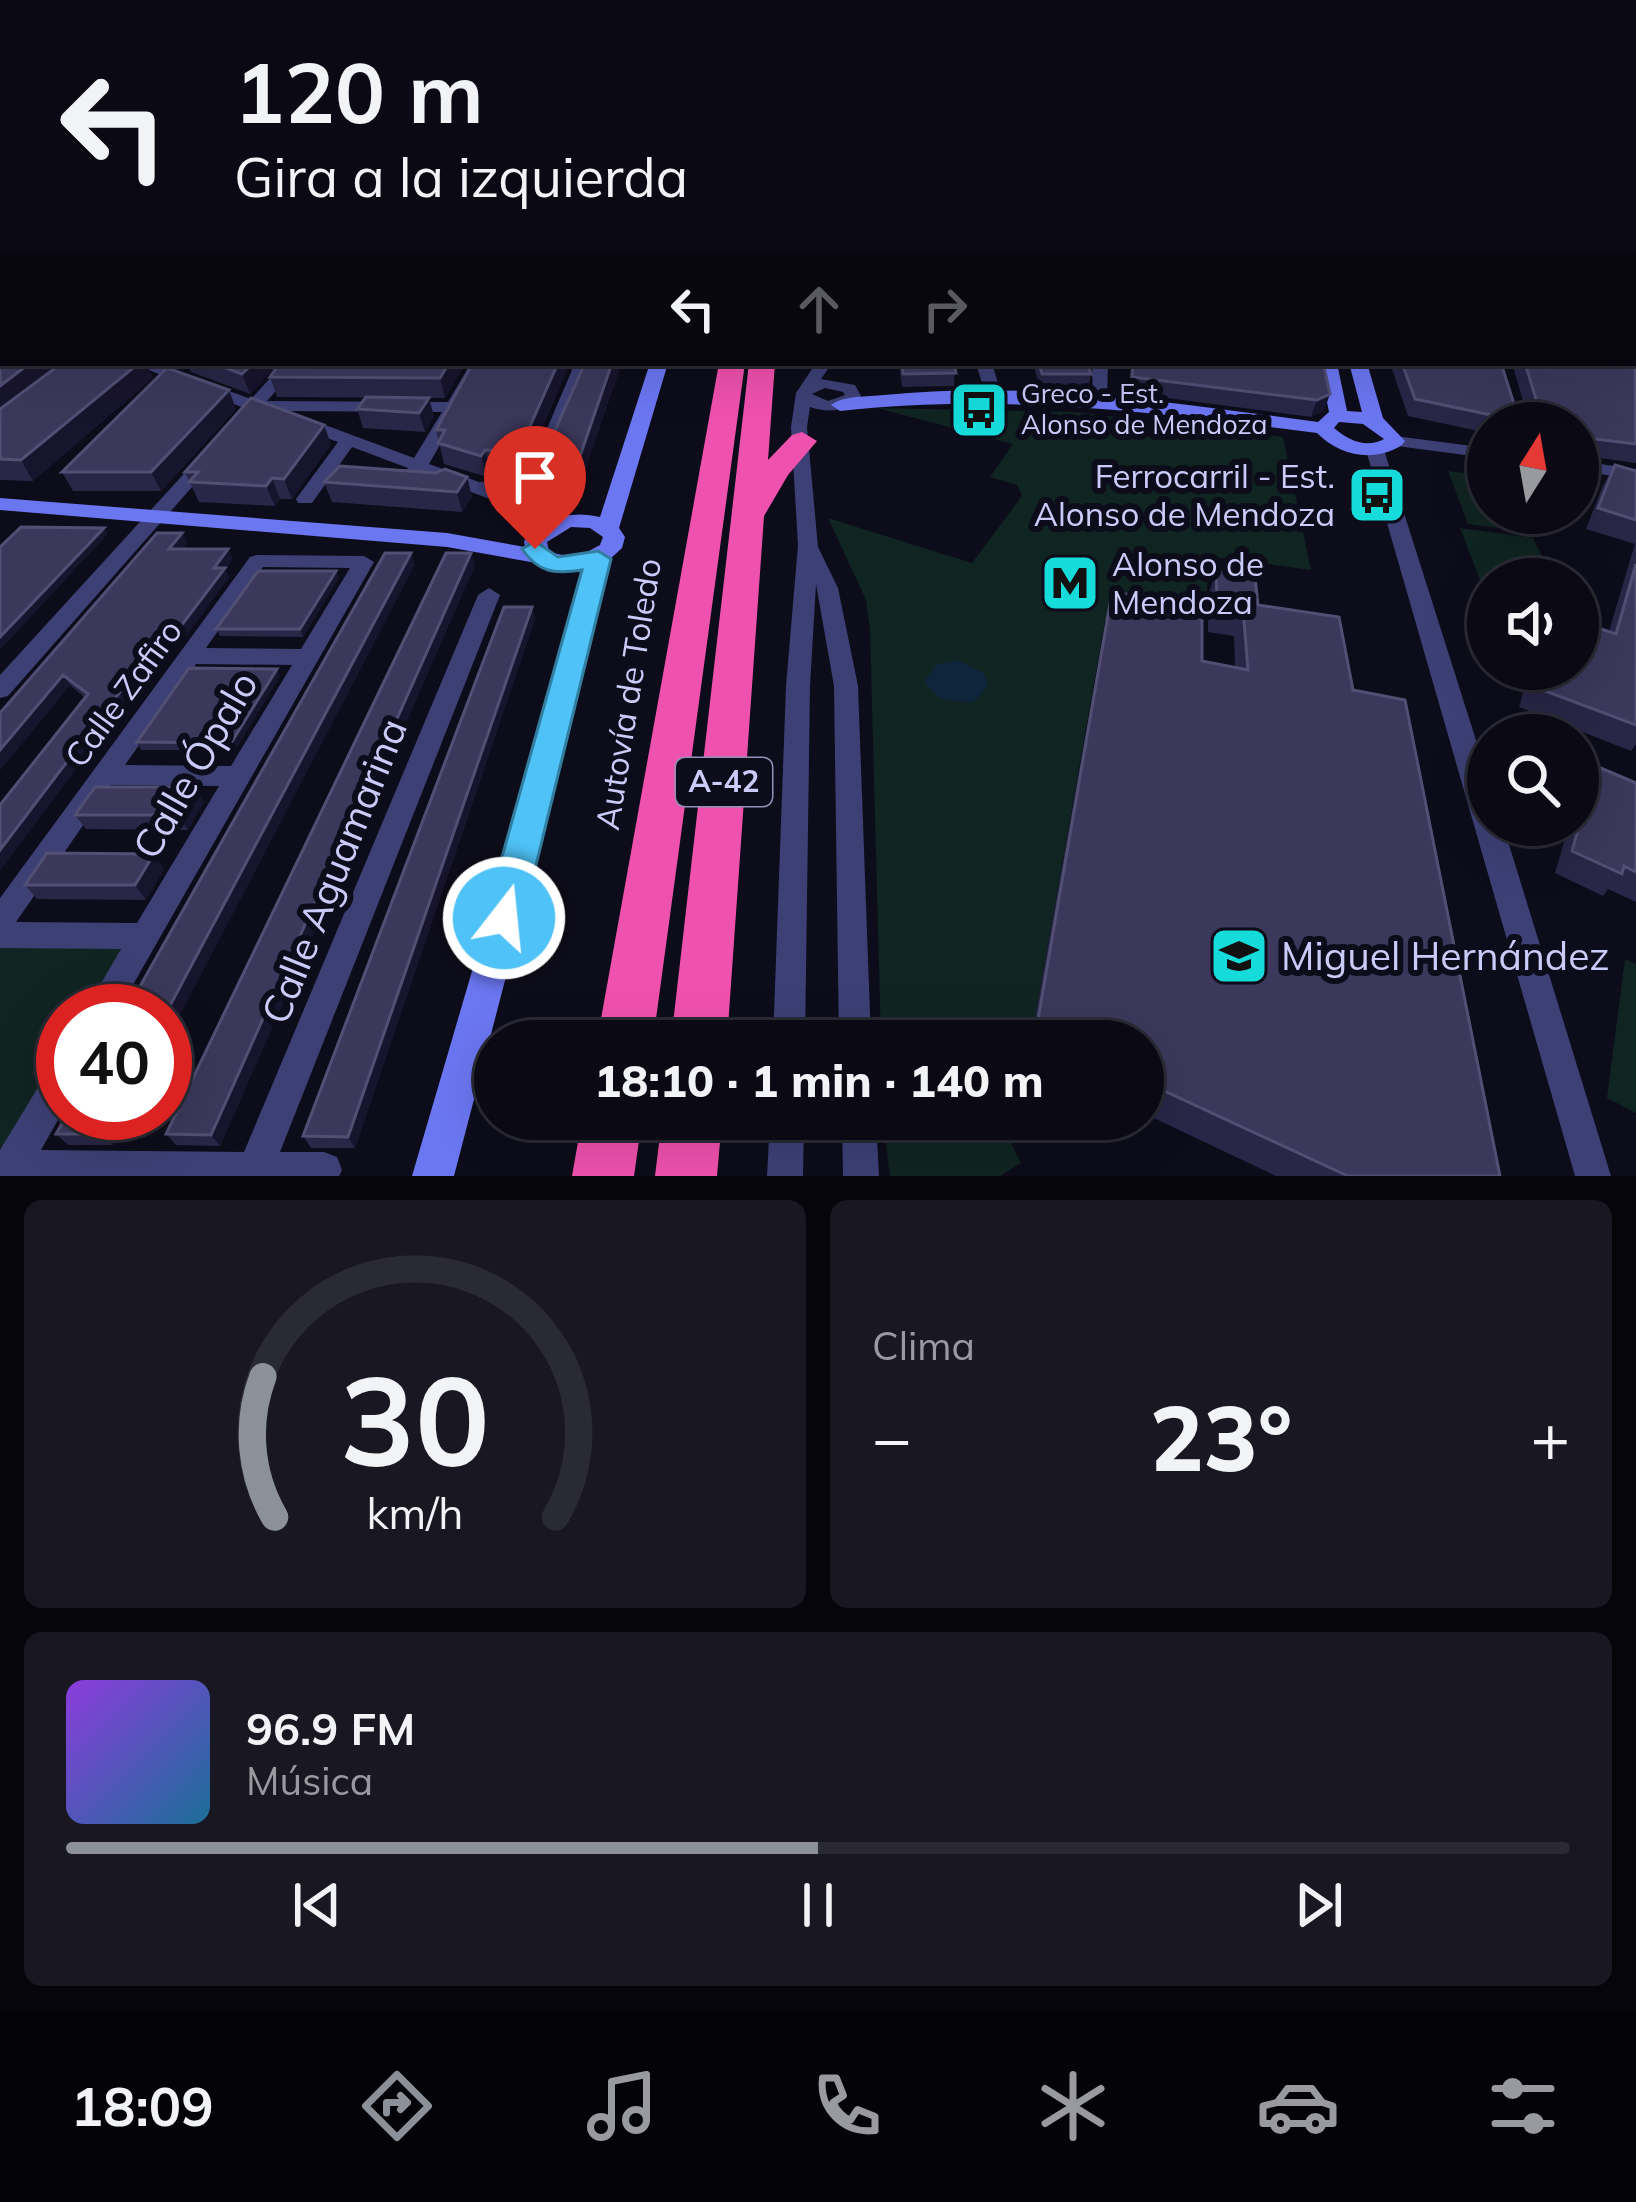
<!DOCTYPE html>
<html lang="es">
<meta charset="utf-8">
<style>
body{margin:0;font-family:Mulish,sans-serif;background:#181722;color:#f1f3f6;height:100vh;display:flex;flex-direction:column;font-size:45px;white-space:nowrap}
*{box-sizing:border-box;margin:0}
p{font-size:39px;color:#999aa0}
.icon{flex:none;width:66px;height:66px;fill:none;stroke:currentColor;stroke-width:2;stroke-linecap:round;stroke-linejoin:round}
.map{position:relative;height:1176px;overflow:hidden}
.side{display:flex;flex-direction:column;gap:24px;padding:24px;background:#06050b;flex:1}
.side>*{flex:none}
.banner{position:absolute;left:0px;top:0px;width:1638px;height:366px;box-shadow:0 12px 48px #0002,0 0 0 3px #2a2a34;background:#0a0914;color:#f1f3f6;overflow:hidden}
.needle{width:78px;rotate:11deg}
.tools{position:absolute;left:1467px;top:402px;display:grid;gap:24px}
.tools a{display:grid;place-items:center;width:132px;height:132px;border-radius:50%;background:#0a0914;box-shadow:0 12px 48px #0002,0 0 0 3px #2a2a34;font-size:60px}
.speed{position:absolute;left:36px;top:984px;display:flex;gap:24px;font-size:60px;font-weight:700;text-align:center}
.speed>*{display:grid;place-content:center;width:156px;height:156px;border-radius:50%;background:#0a0914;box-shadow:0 12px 48px #0002,0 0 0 3px #2a2a34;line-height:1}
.speed .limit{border:18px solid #d22;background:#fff;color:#111}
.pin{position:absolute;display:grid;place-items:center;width:102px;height:102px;color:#fff;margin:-123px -51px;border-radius:50% 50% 50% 0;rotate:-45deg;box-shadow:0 0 12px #0007}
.pin .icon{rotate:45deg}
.me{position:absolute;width:132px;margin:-66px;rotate:16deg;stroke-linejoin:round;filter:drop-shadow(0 0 9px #0008)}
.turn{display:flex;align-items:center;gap:42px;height:252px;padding:0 36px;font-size:54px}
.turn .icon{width:156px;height:156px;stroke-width:2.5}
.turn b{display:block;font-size:84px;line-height:102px}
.lanes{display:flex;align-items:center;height:114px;padding:0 36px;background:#0003;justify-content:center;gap:60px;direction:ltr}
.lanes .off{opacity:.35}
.big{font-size:90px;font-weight:800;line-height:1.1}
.side .widget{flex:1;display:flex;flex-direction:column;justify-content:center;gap:18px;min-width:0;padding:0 42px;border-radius:18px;background:#181722}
.side .dial{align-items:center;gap:0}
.dial svg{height:312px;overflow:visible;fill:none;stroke:#2a2a34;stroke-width:7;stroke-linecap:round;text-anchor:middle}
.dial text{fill:#f1f3f6;stroke:none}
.song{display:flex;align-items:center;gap:36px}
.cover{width:144px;height:144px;border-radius:18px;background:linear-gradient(135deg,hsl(270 70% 55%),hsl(200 70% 35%))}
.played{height:12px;border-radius:6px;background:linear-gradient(90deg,#8c9099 50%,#2a2a34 50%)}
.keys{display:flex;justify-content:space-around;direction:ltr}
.heat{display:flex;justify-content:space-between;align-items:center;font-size:66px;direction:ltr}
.side .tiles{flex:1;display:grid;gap:24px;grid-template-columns:1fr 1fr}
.widget:last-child{grid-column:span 2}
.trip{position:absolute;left:474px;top:1020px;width:690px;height:120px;border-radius:60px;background:#0a0914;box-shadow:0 12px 48px #0002,0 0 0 3px #2a2a34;font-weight:800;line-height:120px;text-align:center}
.menu{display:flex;height:192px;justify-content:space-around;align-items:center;background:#040408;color:#999aa0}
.menu .icon{width:84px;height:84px}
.menu .current{color:#8c9099}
.menu b{font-size:54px;color:#f1f3f6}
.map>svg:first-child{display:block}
</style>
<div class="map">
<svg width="1636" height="1176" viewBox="0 0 1636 1176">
<rect width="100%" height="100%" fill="#0d0c1a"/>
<!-- green -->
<path fill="#102421" d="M877 408 1075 412 1283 437 1311 570 1208 556 1207 592 1194 590 1193 633 1105 621 1031 1041H881L870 630 866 600 828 518 972 563 1022 496 1017 485 990 477 1013 444Z
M1448 471 1488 476V513H1519L1528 532 1468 524Z
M1460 528 1533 538 1553 579H1488V601Z
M0 944 117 945 121 952 87 1011H63V1052L11 1141 0 1149Z
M1625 959 1636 964V1113L1607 1098Z
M883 1119H1005L1001 1123 1021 1163 1000 1176H890Z"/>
<!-- water -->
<path fill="#0f253c" d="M958 660 985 674 987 687 973 703 941 699 924 682 936 665Z"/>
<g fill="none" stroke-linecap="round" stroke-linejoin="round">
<!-- street -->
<path fill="#3c4075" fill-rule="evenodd" d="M3 224V232L0 233V225Z
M1635 321H1636V329H1635Z
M131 363H153L251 399 284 363H300L267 401 448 402 471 363H487L429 464 479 482 514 479 531 466 575 363H591L545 473 525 488 502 491 574 517 577 521 574 525H560L423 474 420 478H408L405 474 408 468 352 447 312 503H298L296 499 338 442 297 427V419H309L414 458 442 412 280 411 279 417 257 413 249 417 241 412 244 408Z
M816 363H832L821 379 855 385 861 396C847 412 829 413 810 407L807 427 818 547 838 588 858 686 871 1041H839L834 686 816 584 810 686 805 1041H773L786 686 798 545 791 427 796 393ZM825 388 843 392 845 395 828 401 812 394Z
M976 363H992L1002 397 1000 400H988L986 397Z
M1092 363H1108L1107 402 1101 404 1093 399Z
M1395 436 1488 448V458L1389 445V437Z
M1375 445 1384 450 1488 778V825H1503L1611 1176H1575L1366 450Z
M208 453 217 458 214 462 8 696 0 698V675L202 454Z
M1578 461 1636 469V479L1578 471Z
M257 555 364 556 374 562 118 1011H85L121 949 0 948V898L250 557ZM263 567 350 568 301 649 206 648ZM196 664 292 665 231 766 125 765ZM111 785 219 786 137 923 16 922Z
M489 588 500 595 280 1152H324L337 1157 342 1170 339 1176H0V1150L51 1066 63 1061V1111L41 1150 244 1152 478 595Z
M770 1119H804L803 1176H767Z
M842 1119H876L879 1176H843Z"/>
<!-- secondary -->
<path fill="#6b76f1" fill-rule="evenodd" d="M650 363H668L619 528 625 537 622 548 609 560 568 739 454 1176H412L540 739 583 571H557L531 562 447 547 0 510V498L447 533 525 547 524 541C544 517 571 510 600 517ZM571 527 590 528 603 537 600 545 576 558 549 552 547 542Z
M1319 363H1337L1347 411 1362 412 1349 363H1367L1383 418 1405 441 1402 445C1374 463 1340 456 1317 433 1157 412 1001 393 840 411L831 405C844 395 867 397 884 395 1028 380 1175 403 1318 422L1329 412ZM1339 422 1363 424 1384 439C1366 449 1348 440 1334 428Z"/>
<!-- highway -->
<path fill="#ef51ae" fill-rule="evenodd" d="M719 363H745L653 1041H597Z
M749 363H775L768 460 792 435 802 432 817 441 788 475 764 516 727 1041H671Z
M582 1119H642L634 1176H572Z
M662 1119H722L717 1176H655Z"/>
</g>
<!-- wall -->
<path fill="#292647" d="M0 307H3V363H146L153 378 33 481 0 480Z
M1636 346V463L1578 455V423H1488V433L1408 416 1390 363H1501L1515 407 1525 408 1512 363H1635Z
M187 363H279L250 394 191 372Z
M466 363 445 398 277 397 270 377Z
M473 363H570L527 463 516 472H490L487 477 444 464 436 430Z
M585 363 582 480H575L570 494H547L545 485H537L533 464 545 453Z
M899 363H973V368H955L954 386 902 387Z
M995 363H1087L1091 374 1088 388 1040 387 1034 367H998Z
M1131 363H1323L1324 411 1311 417 1129 393Z
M366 397 434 416 425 432 363 428 357 409Z
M236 409 161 491H73L62 472Z
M331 444 292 499H280L275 506 199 502 185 472Z
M1615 465 1636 471V744L1631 751 1519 707 1526 682 1534 669H1578L1609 631 1635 544 1586 529 1603 485Z
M436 473 467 477 472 497 462 512 332 502 324 482Z
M182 533 187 543 181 549 233 559 225 569 229 577 186 636H175L85 698 70 685 0 770V713Z
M471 553 475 565 220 1146 176 1145 166 1134Z
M1216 570 1353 690 1500 1176H1276L1143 1113V1041H1031L1106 620 1112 592 1202 661 1235 667 1234 636 1208 632V597Z
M339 578 303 637 220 636 216 629Z
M532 607 535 619 355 1148H311L303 1136Z
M280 676 235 750H141L137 742Z
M1596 766 1636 783V902L1608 889 1603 896 1555 873 1569 825H1578L1580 788Z
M195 787 204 802 188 830 86 829 75 815Z
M154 854 164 869 146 900 37 899 25 885Z
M129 1113 113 1145H68L56 1134Z"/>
<!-- shaded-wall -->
<path fill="#17142d" d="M30 363H66L0 415V386Z
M139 363H146L153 378 33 481 21 460Z
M253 363H279L250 394 242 374Z
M449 363H466L445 398 440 378Z
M558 363H570L527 463 516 472 511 451Z
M612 363H622L582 480 579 459Z
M229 390 236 409 161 491 151 472Z
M1330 394 1324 411 1311 417 1317 400Z
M429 398 434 416 425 432 419 413Z
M324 425 331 444 292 499 284 479Z
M485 450 490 472 487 477 481 456Z
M571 459 575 480 570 494 566 472Z
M467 477 472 497 462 512 457 492Z
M272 478 280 499 275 506 266 486Z
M104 528 108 534 0 650V637Z
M182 533 187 543 174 558 169 549Z
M228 549 233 559 225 569 229 577 186 636 181 626 214 568Z
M411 553 415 565 165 1044V1015Z
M471 553 475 565 220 1146 211 1135Z
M336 571 339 578 303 637 300 629Z
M532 607 535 619 355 1148 348 1137Z
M170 626 175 636 0 871V850Z
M277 669 280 676 235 750 231 743Z
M63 675 70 685 0 770V750Z
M195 787 204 802 188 830 178 815Z
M154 854 164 869 146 900 135 885Z
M113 1113H129L113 1145 102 1134Z"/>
<!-- building -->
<path fill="#3b385b" stroke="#514f74" stroke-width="3" d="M1635 173H1636V302H1635Z
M0 307H3V321L0 323Z
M0 328 3 329V359H0Z
M1635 346 1636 444 1578 437V423H1529L1415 399 1402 363H1501L1515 407 1539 409 1525 363H1635Z
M6 363H30L0 386V367Z
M62 363H139L21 460 0 459V409Z
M212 363H253L242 374Z
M280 363H449L440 378 270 377Z
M473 363H558L523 442 511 451 485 450 481 456 438 443 445 430H436Z
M585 363H612L579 459H571L566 472 543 473 546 464H533L545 453Z
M902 363H954L956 373 903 374Z
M1039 363H1087L1091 374H1042Z
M1133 363H1323L1330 394 1317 400 1132 377Z
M167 368 229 390 151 472H62Z
M366 397 429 398 419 413 357 409Z
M251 398 324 425 284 479 272 478 266 486 189 482 198 472H185Z
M1615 465 1636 471V520L1598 508Z
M340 466 436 473 445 469 467 477 457 492 324 482Z
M21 527 104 528 0 637V547Z
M157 533H182L169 549H228L214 568H225L181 626H170L0 850V805L88 694 63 675 0 750V713Z
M385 553H411L165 1015V1011H126Z
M446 553H471L211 1135 166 1134Z
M1636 564V725L1532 686 1537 669H1578V621L1616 634Z
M1216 570 1255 577 1258 605 1339 617 1353 690 1405 700 1500 1176H1348L1143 1081V1041H1057L1036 1031 1112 592 1202 606V661L1248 670 1243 608 1217 604Z
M258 571H336L300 629H216Z
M504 607H532L348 1137 303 1136Z
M189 668 277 669 231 743 137 742Z
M1596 766 1636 783V872L1624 866 1622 874 1572 851Z
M95 787H195L178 815H75Z
M47 853 154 854 135 885H25Z
M68 1113H113L102 1134H56Z"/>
<!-- sky -->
<linearGradient id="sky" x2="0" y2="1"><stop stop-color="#07070e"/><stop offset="0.51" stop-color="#2f3449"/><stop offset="1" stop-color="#2f3449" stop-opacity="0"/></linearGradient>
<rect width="1636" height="338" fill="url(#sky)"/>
<!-- route -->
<path fill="#4fc3f7" stroke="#337fa1" stroke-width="3" d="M535 541 558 557 598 551 611 559 523 918 518 930 504 935 491 930 485 918 582 570C554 574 539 573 522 549Z"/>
<!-- icons -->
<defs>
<symbol id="bus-square" viewBox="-11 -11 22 22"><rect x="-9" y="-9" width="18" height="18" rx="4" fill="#15dcdb" stroke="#0d0c1a"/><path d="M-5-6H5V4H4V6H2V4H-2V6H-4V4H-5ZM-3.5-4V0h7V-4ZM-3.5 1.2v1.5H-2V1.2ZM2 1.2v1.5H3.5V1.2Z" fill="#111"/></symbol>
<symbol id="metro-square" viewBox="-11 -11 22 22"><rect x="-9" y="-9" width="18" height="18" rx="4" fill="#15dcdb" stroke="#0d0c1a"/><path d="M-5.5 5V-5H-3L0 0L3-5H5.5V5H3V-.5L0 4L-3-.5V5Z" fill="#111"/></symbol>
<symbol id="school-square" viewBox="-11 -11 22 22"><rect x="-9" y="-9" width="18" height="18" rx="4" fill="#15dcdb" stroke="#0d0c1a"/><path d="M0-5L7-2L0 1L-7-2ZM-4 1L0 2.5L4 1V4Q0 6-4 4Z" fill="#111"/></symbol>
</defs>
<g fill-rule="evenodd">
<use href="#bus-square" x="946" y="377" width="66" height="66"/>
<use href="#bus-square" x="1344" y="462" width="66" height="66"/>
<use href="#metro-square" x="1037" y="550" width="66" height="66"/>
<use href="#school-square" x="1206" y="923" width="66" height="66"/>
</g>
<g text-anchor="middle" stroke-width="12" stroke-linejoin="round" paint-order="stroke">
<!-- far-poi labels -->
<g font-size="27" fill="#cbcbfa" stroke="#0d0c1a" text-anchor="start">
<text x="1021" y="403">Greco - Est.<tspan x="1021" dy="31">Alonso de Mendoza</tspan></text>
</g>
<!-- shield labels -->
<rect fill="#0d0c1a" stroke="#9292b7" stroke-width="3" x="676" y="758" width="96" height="48" rx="9"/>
<g font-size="30" font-weight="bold" fill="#cbcbfa">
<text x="724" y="792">A-42</text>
</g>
<!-- poi labels -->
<g font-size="33" fill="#cbcbfa" stroke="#0d0c1a" text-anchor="end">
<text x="1335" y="488">Ferrocarril - Est.<tspan x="1335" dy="38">Alonso de Mendoza</tspan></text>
<text x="1112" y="576" text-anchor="start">Alonso de<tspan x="1112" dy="38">Mendoza</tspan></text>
</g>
<!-- street labels -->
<g font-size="33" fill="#cbcbfa" stroke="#0d0c1a">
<text transform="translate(123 693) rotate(-54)" y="12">Calle Zafiro</text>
<text transform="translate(628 694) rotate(-81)" y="12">Autovía de Toledo</text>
</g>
<!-- near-street labels -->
<g font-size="39" fill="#cbcbfa" stroke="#0d0c1a">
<text transform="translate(195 765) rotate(-60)" y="14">Calle Ópalo</text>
<text transform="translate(334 871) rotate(-68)" y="14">Calle Aguamarina</text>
</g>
<!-- near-poi labels -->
<g font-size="39" fill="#cbcbfa" stroke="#0d0c1a" text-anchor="start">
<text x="1281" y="970">Miguel Hernández</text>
</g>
</g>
</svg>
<div class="tools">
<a><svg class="needle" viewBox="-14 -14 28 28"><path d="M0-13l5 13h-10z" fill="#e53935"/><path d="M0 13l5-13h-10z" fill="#999aa0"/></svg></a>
<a><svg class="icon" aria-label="sound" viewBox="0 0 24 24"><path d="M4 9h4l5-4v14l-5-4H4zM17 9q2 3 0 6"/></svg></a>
<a><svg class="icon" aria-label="search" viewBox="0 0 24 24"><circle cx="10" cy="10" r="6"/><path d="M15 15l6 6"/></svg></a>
</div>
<div class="speed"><div class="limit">40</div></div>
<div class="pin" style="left:535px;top:549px;background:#d93025"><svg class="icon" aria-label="arrive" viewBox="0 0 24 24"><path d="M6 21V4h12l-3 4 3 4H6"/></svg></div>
<svg class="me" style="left:504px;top:918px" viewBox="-20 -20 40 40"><circle r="17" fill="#4fc3f7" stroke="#fff" stroke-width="3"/><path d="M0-11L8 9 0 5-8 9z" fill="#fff"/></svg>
<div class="trip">18:10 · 1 min · 140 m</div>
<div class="banner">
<div class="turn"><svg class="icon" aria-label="left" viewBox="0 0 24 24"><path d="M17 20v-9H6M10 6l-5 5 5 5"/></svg><div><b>120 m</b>Gira a la izquierda</div></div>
<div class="lanes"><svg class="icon" aria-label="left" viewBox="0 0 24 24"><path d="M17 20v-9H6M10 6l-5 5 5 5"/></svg><svg class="icon off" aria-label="ahead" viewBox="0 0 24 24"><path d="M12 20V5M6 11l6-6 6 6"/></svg><svg class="icon off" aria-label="right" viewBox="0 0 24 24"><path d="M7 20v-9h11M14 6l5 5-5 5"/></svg></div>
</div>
</div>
<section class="side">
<div class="tiles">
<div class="widget dial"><svg viewBox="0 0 100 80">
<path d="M14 69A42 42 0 1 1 86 69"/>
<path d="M14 69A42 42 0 0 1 11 33" stroke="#8c9099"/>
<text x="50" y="56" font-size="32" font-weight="700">30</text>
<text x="50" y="72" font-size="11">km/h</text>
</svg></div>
<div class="widget"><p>Clima</p>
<div class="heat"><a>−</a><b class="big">23°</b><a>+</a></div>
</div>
<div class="widget">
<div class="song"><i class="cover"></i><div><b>96.9 FM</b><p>Música</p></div></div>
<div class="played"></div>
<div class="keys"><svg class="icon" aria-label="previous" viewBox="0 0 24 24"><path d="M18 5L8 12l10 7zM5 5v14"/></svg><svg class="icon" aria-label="pause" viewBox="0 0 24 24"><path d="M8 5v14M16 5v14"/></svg><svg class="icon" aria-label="next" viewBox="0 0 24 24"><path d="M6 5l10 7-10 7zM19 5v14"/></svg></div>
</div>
</div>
</section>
<nav class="menu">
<b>18:09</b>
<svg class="icon current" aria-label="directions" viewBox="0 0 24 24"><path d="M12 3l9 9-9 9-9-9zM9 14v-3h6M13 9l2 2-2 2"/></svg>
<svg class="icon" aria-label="music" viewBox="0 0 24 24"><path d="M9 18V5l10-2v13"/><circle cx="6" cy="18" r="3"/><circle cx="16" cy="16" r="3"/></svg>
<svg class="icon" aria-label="phone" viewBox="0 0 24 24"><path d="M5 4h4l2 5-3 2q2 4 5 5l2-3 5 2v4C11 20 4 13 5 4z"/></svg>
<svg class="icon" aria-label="climate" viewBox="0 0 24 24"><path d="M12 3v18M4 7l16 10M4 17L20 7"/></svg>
<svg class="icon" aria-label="car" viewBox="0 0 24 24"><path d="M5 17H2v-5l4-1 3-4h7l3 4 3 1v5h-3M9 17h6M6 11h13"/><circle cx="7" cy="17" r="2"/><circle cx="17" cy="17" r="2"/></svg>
<svg class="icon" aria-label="filters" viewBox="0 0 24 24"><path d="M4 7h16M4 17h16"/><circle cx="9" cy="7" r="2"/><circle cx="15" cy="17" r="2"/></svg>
</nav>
